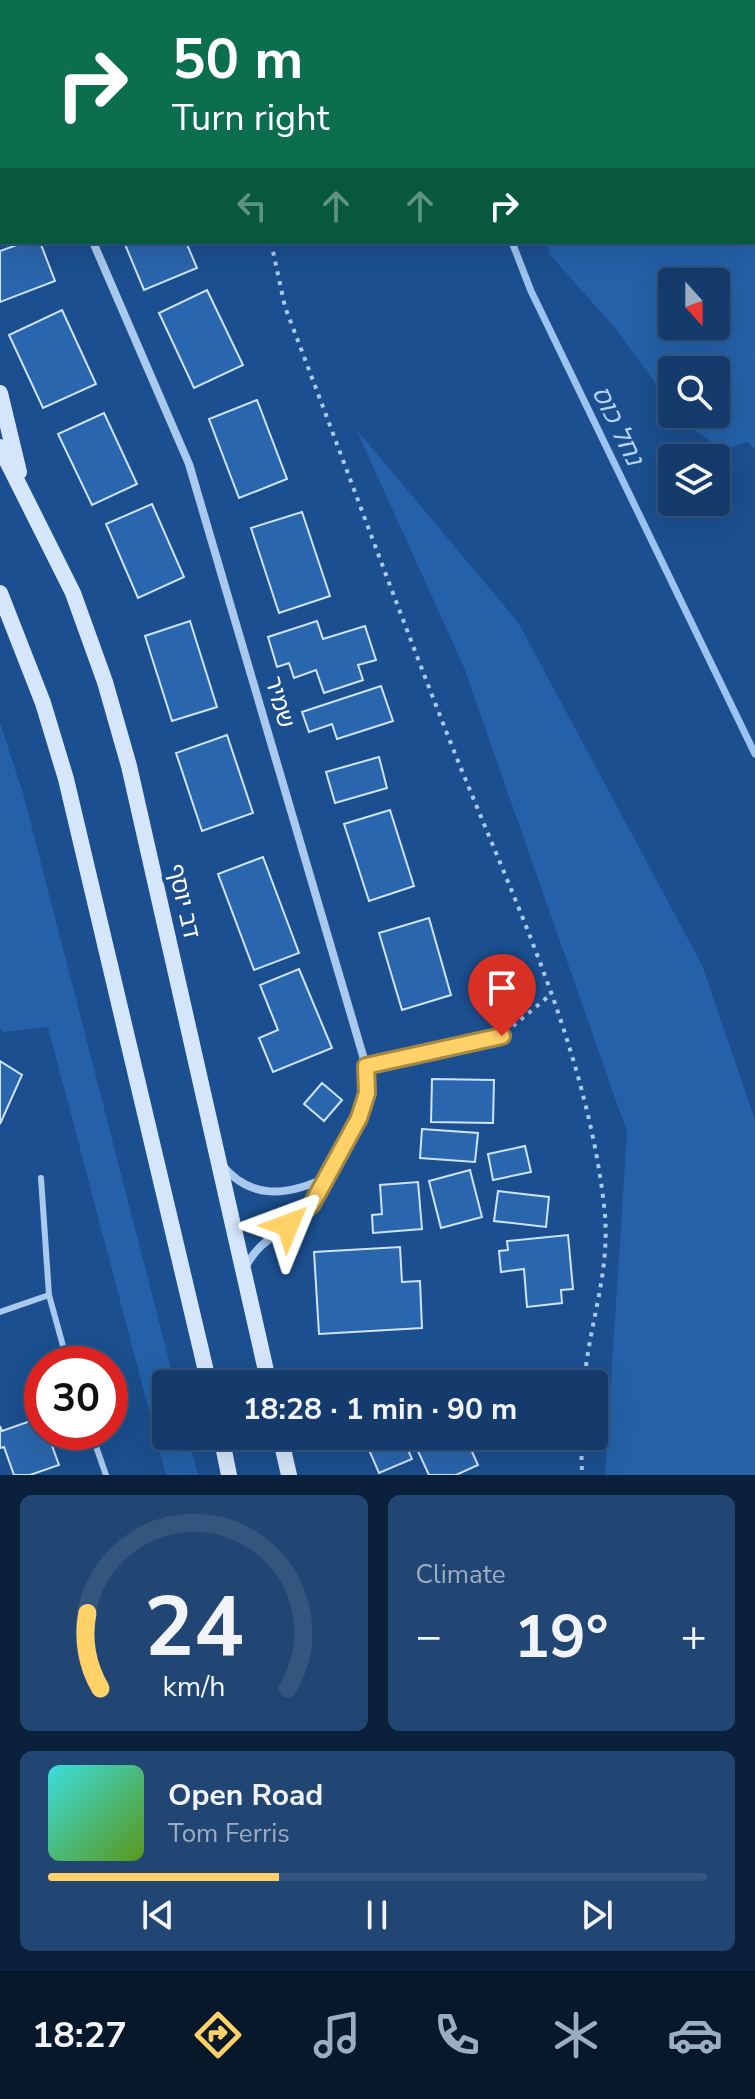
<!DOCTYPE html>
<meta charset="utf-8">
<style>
body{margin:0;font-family:"Nunito Sans","Noto Sans Hebrew",sans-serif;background:#214673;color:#f1f3f6;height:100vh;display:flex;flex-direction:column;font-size:30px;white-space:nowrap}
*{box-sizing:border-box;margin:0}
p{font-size:26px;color:#9dadc1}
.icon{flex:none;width:44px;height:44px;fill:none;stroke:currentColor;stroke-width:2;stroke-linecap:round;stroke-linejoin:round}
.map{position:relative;height:1475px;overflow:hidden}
.drawer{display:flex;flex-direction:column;gap:20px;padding:20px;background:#0b203b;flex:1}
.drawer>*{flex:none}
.banner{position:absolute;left:0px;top:0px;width:756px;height:244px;box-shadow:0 8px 32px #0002,0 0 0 2px #33557e;background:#0b6e4f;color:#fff;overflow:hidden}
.needle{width:52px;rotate:159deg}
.tools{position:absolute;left:658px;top:268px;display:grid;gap:16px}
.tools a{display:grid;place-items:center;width:72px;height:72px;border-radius:8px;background:#143b6b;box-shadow:0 8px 32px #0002,0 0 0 2px #33557e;font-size:40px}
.speed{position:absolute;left:24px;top:1346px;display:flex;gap:16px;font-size:40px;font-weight:700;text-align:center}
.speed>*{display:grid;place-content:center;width:104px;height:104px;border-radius:50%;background:#143b6b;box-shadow:0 8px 32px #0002,0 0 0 2px #33557e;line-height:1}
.speed .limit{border:12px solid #d22;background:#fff;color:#111}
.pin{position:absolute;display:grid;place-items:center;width:68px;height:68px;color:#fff;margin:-82px -34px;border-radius:50% 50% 50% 0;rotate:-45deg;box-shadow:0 0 8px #0007}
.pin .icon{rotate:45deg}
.me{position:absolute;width:88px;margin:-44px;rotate:46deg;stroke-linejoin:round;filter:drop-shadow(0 0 6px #0008)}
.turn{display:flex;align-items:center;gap:28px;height:168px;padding:0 40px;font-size:36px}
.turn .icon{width:104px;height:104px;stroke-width:2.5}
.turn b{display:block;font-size:56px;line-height:68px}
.lanes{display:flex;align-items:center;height:76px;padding:0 40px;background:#0003;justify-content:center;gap:40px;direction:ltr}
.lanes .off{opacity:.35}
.big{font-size:60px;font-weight:700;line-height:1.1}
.drawer .tile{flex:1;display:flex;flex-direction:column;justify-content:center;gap:12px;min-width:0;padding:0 28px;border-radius:12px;background:#214673}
.drawer .dial{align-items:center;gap:0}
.dial svg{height:208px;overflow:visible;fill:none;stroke:#33557e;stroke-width:7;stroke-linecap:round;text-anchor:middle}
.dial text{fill:#f1f3f6;stroke:none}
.song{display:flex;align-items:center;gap:24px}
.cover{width:96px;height:96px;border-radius:12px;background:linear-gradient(135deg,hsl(180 70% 55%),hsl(90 70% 35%))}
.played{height:8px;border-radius:4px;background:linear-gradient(90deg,#ffd166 35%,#33557e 35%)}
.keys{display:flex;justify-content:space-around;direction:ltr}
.heat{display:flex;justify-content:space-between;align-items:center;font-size:44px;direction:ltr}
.drawer .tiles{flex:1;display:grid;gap:20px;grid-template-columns:1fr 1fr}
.tile:last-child{grid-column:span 2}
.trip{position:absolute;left:152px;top:1370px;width:456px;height:80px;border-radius:8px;background:#143b6b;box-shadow:0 8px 32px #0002,0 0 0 2px #33557e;font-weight:700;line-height:80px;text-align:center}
.dock{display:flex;height:128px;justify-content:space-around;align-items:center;background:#08182b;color:#9dadc1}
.dock .icon{width:56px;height:56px}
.dock .selected{color:#ffd166}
.dock b{font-size:36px;color:#f1f3f6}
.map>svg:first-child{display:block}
</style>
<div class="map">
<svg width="755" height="1475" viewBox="0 0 755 1475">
<rect width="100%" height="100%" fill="#1b4f8f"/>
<!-- green -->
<path fill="#2461a8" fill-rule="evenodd" d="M544 0H755V449L747 442 722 450 682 420 677 414H716V370H672V406L616 329 550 255 546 242H754V2ZM672 282H716V326H672Z
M356 429 518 622 702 965 755 1120V1475H605L627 1132 463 665Z
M0 723 23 793 175 1384H166V1436H188L198 1475H166L48 1027 2 1032 0 1028Z"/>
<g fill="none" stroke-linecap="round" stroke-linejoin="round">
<!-- stream -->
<path stroke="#9cc4f0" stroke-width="7" d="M471 2V0
M512 242 531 291 755 754"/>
</g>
<!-- building -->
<path fill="#2a66ad" stroke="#cfe3fa" stroke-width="2" d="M68 0H149V2H68Z
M25 242H40L55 281 0 302V251Z
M124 242H186L197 268 144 290Z
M207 290 243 365 194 388 159 313Z
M62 310 96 384 43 408 9 335Z
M257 400 287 479 239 498 209 419Z
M104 413 137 484 92 505 58 434Z
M152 504 184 577 138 598 106 524Z
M302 512 330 596 279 613 251 528Z
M190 621 217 707 172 721 145 636Z
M317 621 323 639 365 626 376 660 358 665 363 680 324 693 316 670 294 678 289 663 277 667 268 637Z
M381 686 393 721 337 739 332 724 309 732 302 712Z
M227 735 253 813 202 831 176 753Z
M379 757 387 788 335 803 326 772Z
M390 810 414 886 369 901 344 824Z
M263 857 299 953 254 970 218 874Z
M429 918 451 995 402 1010 379 933Z
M299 969 332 1048 273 1072 259 1038 278 1030 260 985Z
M0 1061 22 1075 0 1124Z
M432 1079 494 1080 493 1123 431 1122Z
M322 1083 342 1100 324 1121 304 1104Z
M422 1129 478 1133 475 1162 420 1158Z
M525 1146 531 1172 493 1180 488 1154Z
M470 1170 482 1217 441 1228 429 1181Z
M418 1182 422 1229 373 1233 372 1215 382 1214 380 1185Z
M498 1191 549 1197 546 1227 494 1221Z
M568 1235 573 1289 561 1290 562 1303 527 1307 524 1269 501 1272 499 1251 508 1250 507 1241Z
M400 1247 402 1282 420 1281 422 1328 319 1334 314 1252Z
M42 1417V1432H47L59 1465 30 1475H14L4 1447 0 1448V1426L2 1431Z
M363 1436H402L412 1459 379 1473Z
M411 1436H465L478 1465 456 1475H429Z"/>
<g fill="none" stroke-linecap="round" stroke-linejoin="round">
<!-- path -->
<path stroke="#a9c9ee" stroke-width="4" stroke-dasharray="4 6" stroke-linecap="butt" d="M221 0 222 2
M271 242 285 307C340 450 392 594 448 736 508 888 585 1041 604 1205 612 1270 589 1322 584 1384
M513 1026 549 996
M581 1436 582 1475"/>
<!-- service -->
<path stroke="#a9c9ee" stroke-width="6" d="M41 1178 49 1295 68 1364
M0 1312 49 1295
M91 1432 106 1475"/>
<!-- minor -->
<path stroke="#a9c9ee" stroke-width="8" d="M60 2V0
M93 242 189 464 366 1066C367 1111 346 1138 326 1176 322 1185 319 1196 312 1204 291 1231 262 1234 245 1268
M366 1066 502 1036
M222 1165C251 1200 287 1196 325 1178"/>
<!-- secondary -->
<path stroke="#d6e6fa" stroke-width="16" d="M0 393 19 472
M0 447 73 593 105 682 129 766 269 1384
M0 593 43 703 66 779 209 1384
M221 1436 229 1475
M280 1436 289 1475"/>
</g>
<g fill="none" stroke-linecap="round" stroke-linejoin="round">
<defs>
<path id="route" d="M288 1225 312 1204 359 1118 367 1093 366 1066 502 1036"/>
</defs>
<!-- route casing -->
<use href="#route" stroke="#a68842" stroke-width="20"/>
<!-- route -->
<use href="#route" stroke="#ffd166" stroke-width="14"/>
</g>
<g text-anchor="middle" stroke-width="8" stroke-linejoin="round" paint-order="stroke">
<!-- street labels -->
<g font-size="24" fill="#fff" stroke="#1b4f8f">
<text transform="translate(280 702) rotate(74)" y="8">שמיר</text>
<text transform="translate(184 901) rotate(77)" y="8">דב יוסף</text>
</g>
<!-- water labels -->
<g font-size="26" font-style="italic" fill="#b5d3f5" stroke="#1b4f8f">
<text transform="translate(618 425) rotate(64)" y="9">נחל כוס</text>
</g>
</g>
</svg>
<div class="tools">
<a><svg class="needle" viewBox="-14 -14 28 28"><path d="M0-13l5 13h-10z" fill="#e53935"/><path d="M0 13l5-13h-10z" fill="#9dadc1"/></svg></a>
<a><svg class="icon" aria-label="search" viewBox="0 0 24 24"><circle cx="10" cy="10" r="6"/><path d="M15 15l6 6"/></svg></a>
<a><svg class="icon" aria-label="layers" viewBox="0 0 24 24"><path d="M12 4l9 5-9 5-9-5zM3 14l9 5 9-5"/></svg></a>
</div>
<div class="speed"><div class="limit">30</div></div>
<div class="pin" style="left:502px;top:1036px;background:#d93025"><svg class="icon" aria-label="arrive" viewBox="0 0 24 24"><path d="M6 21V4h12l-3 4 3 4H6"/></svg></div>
<svg class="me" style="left:288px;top:1225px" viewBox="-20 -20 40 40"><path d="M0-17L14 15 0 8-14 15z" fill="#ffd166" stroke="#fff" stroke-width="4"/></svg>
<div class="trip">18:28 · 1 min · 90 m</div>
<div class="banner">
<div class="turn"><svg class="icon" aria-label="right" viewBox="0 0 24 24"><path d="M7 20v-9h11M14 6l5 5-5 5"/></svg><div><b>50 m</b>Turn right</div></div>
<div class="lanes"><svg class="icon off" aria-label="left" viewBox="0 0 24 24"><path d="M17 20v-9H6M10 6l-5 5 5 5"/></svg><svg class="icon off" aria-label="ahead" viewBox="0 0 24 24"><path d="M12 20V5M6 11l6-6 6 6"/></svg><svg class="icon off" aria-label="ahead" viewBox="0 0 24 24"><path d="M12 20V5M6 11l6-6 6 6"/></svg><svg class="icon" aria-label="right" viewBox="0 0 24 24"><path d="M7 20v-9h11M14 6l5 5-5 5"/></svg></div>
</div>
</div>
<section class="drawer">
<div class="tiles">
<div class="tile dial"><svg viewBox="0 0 100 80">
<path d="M14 69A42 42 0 1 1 86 69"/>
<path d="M14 69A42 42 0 0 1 9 40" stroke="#ffd166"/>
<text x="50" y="56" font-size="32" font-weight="700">24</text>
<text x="50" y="72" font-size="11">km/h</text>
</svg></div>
<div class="tile"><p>Climate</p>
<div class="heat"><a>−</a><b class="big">19°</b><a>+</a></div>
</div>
<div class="tile">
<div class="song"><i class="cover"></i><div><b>Open Road</b><p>Tom Ferris</p></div></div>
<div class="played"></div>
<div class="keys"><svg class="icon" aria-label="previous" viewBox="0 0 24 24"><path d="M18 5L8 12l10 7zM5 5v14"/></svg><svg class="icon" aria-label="pause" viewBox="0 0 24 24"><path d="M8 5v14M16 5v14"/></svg><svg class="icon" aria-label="next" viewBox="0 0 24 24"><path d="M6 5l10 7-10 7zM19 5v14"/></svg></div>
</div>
</div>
</section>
<nav class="dock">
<b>18:27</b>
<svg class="icon selected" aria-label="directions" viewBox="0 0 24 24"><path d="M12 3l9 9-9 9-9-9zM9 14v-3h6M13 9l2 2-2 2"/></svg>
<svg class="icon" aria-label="music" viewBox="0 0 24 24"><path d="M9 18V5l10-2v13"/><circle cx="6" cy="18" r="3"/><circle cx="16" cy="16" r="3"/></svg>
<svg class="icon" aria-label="phone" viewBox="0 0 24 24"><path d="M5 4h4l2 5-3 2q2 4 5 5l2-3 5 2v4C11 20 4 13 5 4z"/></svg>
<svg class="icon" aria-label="climate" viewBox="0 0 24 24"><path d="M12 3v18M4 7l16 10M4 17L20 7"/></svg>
<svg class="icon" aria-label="car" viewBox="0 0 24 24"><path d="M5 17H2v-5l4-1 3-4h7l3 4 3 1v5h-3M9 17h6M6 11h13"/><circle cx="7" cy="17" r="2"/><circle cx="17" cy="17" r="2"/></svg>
</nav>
